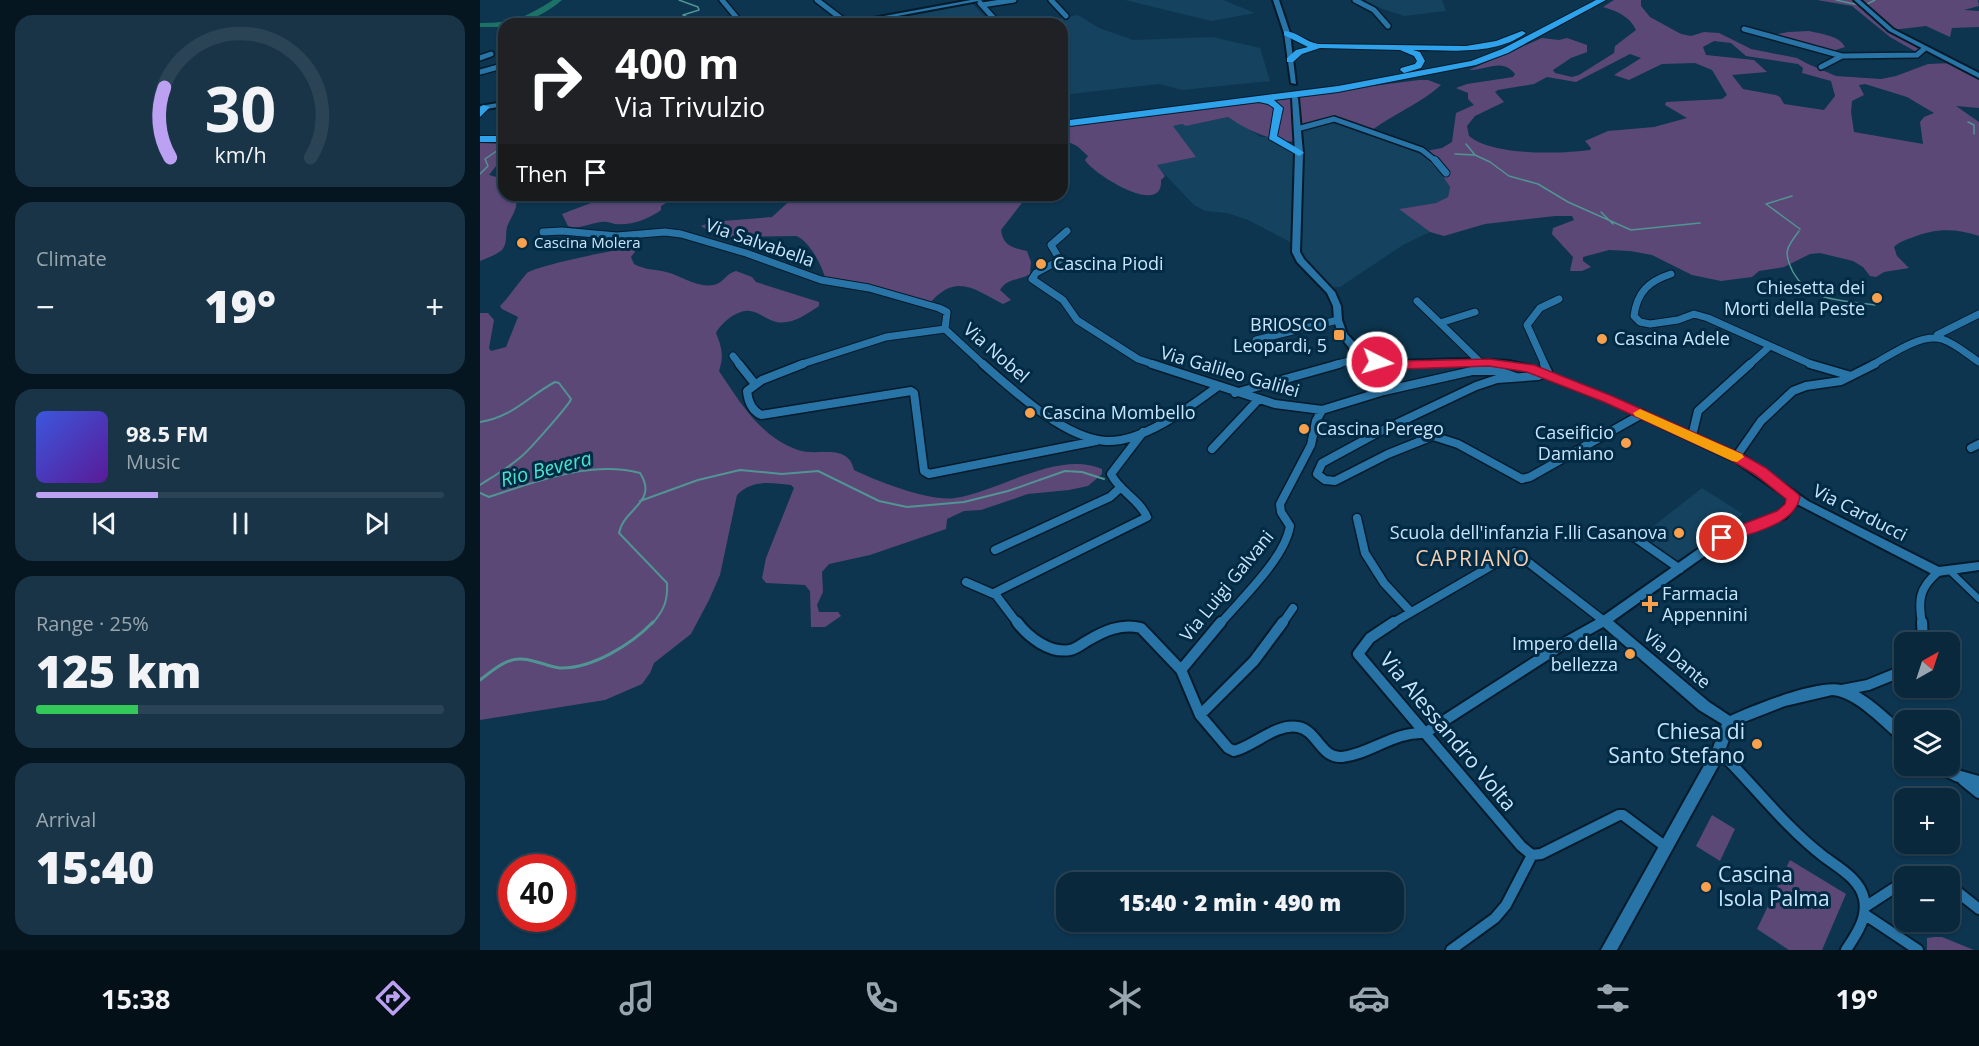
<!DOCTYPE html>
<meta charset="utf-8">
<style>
body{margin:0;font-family:"Open Sans",sans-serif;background:#183446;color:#f1f3f6;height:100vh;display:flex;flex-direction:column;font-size:22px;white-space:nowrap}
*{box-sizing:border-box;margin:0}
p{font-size:20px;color:#99a6af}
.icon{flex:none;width:33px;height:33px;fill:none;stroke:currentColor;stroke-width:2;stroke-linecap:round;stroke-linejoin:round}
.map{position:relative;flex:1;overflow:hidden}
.details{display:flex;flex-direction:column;gap:15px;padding:15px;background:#061620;width:480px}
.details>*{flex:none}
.guide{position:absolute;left:18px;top:18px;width:570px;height:183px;border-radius:18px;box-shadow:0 2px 4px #0004,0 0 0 2px #2a4455;background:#202124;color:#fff;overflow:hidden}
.needle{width:39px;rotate:39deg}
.buttons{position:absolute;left:1414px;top:632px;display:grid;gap:12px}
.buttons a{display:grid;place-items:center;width:66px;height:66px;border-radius:12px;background:#0a283b;box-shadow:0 2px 4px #0004,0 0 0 2px #2a4455;font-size:30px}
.speed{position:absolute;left:18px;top:854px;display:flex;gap:12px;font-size:30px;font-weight:700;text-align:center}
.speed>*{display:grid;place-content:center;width:78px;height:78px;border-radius:50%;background:#0a283b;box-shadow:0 2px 4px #0004,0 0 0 2px #2a4455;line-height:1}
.speed .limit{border:9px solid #d22;background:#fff;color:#111}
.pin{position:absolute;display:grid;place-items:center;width:51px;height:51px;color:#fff;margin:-26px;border:3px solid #fff;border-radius:50%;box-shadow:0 2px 6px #0007}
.me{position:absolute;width:66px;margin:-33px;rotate:95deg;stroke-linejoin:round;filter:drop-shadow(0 0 4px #0008)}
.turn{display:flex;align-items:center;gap:21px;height:126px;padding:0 18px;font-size:27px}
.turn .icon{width:78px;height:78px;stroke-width:2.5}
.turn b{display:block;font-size:42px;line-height:51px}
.then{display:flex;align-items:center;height:57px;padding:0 18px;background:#0003;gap:12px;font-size:22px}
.big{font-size:45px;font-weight:800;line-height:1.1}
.details .widget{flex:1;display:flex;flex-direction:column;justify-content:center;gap:9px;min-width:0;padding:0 21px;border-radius:18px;background:#183446}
.details .dial{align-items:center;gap:0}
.dial svg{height:156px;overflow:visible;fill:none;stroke:#2a4455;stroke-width:7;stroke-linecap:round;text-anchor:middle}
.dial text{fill:#f1f3f6;stroke:none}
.song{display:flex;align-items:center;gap:18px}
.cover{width:72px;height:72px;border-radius:9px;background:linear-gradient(135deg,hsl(230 70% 55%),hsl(270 70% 35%))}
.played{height:6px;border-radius:3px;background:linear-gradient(90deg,#bca0f2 30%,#2a4455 30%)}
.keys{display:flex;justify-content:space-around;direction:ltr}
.heat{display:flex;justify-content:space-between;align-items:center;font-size:33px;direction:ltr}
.charge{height:9px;border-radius:4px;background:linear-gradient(90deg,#34c759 25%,#2a4455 0)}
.trip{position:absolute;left:576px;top:872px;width:348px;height:60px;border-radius:18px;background:#0a283b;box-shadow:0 2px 4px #0004,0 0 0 2px #2a4455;font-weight:800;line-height:60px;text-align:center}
.dock{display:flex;height:96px;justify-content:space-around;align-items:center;background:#041018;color:#99a6af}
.dock .icon{width:42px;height:42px}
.dock .active{color:#bca0f2}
.dock b{font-size:27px;color:#f1f3f6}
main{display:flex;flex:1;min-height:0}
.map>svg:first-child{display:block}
</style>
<main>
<section class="details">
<div class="widget dial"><svg viewBox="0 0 100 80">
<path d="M14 69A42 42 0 1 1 86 69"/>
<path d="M14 69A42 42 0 0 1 11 33" stroke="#bca0f2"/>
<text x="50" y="56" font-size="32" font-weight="700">30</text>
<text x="50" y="72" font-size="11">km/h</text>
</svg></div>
<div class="widget"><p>Climate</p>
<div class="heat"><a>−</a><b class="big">19°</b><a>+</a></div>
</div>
<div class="widget">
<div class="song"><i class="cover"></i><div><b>98.5 FM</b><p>Music</p></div></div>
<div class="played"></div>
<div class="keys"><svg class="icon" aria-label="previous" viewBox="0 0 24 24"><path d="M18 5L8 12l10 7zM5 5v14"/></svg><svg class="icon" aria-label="pause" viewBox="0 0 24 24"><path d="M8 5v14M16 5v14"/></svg><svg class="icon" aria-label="next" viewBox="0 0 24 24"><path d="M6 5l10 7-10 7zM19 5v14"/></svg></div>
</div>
<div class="widget"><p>Range · 25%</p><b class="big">125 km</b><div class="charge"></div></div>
<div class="widget"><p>Arrival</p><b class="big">15:40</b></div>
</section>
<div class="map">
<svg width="1499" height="950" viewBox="0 0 1499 950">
<rect width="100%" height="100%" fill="#0d354f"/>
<!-- built -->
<path fill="#15425f" d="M645 0H743L775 13 731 21Z
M885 0H962L966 11 924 16 900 8Z
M492 3 512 24H411L431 14Z
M598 15 619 28 653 40 733 37 780 48 790 81 702 90 679 84 582 95V24H549Z
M854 116 907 136 941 152 962 174 970 187 968 197 956 203 920 209 950 232 923 245 860 287H853L841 276 814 244 768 220 747 213 725 211 714 205 676 165 715 157 692 126 702 124 706 126 748 117 781 137H792L819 153 818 142 824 126Z
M1222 488 1263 514 1242 531H1234V536L1201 563 1161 536Z"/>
<!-- green -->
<path fill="#5b4877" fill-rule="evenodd" d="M1134 0H1161V6L1170 17 1201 34 1211 36 1224 32 1239 33 1271 49 1317 58 1328 64 1356 76 1401 79 1416 76 1448 64 1472 63 1499 76V108L1476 106 1499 122V236C1475 228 1455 228 1431 238 1425 240 1419 242 1414 247L1417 256 1429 268 1404 272 1396 277 1390 276 1383 267 1373 261 1340 253 1330 254 1304 267 1279 271 1272 277 1241 281 1212 275 1172 255 1150 251 1129 250 1103 257V261L1111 267 1102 271H1090L1093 257 1072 234 1073 228 1094 220 1092 216H1075L1005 224 964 236 950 232 919 209 956 203 968 197 970 187 962 175 941 152 962 148 972 142 976 113 994 105 988 99V93L976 88 987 84 1033 77 1035 74C1022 57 1005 71 989 70L1062 38 1079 40 1087 38 1107 45V52L1091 58 1073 70 1075 73 1092 77 1099 75 1134 53 1135 46 1156 30C1150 16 1136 11 1123 7ZM1234 41 1251 43 1266 56 1318 64 1323 68 1322 73 1351 81 1355 96 1344 110 1304 104 1300 97 1296 95 1263 89 1252 75 1287 72 1274 60 1226 55 1223 47ZM1150 54 1161 58 1134 75 1149 80 1182 64 1215 63 1232 70 1247 95 1242 99 1186 102 1185 105 1207 118 1174 127 1128 131 1105 141 1111 148 1110 150C1080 154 1013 156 989 136L987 126 995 116 1024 102 1015 92 1018 90 1054 84 1067 77 1096 82ZM1385 84 1427 97 1454 113 1444 117 1440 122 1443 144 1374 132 1371 112 1372 101 1384 95 1379 85Z
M1337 0H1498L1499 6 1484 10 1499 11V27L1472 28 1470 37 1446 26 1412 30 1444 49 1440 54 1410 37 1372 6Z
M1329 31C1340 34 1359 35 1365 47L1349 52 1289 36 1308 32Z
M939 80H948L961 85C941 103 914 114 892 130L854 116 824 126 818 142C791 141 770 132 748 117L706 126 702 124 693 126 716 157 677 165 685 176 681 180C684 218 614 175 605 160L608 156 597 146 582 139V126Z
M0 143 24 144V156L9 175 24 179V195H35C40 207 31 216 27 227 25 235 28 243 22 250 16 255 7 258 0 261Z
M126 195H199L181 206V210C169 219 150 226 135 224 130 223 127 221 121 222 110 223 99 230 88 226L82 214 124 198Z
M316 195H548L521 230C523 246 533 248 547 251L551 262 550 274C540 281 528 277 520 290L531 300 523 304C494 289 476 273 450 303L389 288 346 281C343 267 329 240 316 236L247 237 237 236 221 226 231 222 292 217Z
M156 247 157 249 151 257 154 264C165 270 174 269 186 272 200 275 217 288 233 285 243 284 246 273 256 271L272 277 276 282 339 302V306C327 314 312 325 296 322 287 320 279 312 270 311 258 309 241 323 236 333 242 348 244 356 239 371 260 402 280 437 318 450 337 457 368 442 374 470 396 481 451 502 475 498 520 491 578 450 622 469V474L608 486 589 490 548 494 501 510 484 511 467 519 466 529 390 555 349 564 342 572 343 592 337 605 339 612H358L361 616 345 627H331L330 591 325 585 286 583 282 578 286 558 314 488 311 485C291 483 272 479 257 495L240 575 229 600 211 634 174 663 170 673 162 684 125 700 0 720V313H8L14 320 9 348 11 351 26 347 38 317 22 309 20 306C30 296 38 283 47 273 55 266 142 248 156 247Z
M1232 815 1255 829 1240 861 1216 846Z
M1310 860 1366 894 1342 950H1309L1277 929Z
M1454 937H1462L1494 950H1447V938Z"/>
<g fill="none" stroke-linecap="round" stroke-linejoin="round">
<!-- stream-far2 -->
<path stroke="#519493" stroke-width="1.5" d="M199 0 218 7 219 10 203 15 223 24
M1356 0 1379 5
M1385 5 1395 0
M1488 122 1494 125V134
M986 144 995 155 1010 162 1029 176 1058 184 1088 202 1151 230 1220 223
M975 154 995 155
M0 174 8 166 5 159 24 146
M1312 196 1286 204 1320 229
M1121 212 1133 224
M1319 231C1306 248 1303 252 1313 272 1330 303 1364 300 1395 305"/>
<!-- stream-far1 -->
<path stroke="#519493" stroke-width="2" d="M0 422C33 417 47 397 75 382L79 383 91 399C90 404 50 449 43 455 30 467 14 476 0 485
M0 493 9 497C55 482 111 460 160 473 179 502 143 509 139 533L187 583C188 601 184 610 172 624
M160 501 218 480 260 470 302 474 338 471 399 501 427 507 484 502 528 491 585 471 602 472 624 479"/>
<!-- stream -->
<path stroke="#519493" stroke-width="3" d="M0 680C17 667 30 654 53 661 62 663 71 667 80 668 112 669 152 644 173 622"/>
<!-- river -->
<path fill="#1d7267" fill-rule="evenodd" d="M73 0H82C66 14 45 24 24 24V27H0V23C33 23 45 18 73 0Z"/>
<defs>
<path id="pedestrian" d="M1470 571 1499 599"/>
<path id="minor-far3" d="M242 0 262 24
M337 0 367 23
M571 0 586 16
M875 0 894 10 908 26
M500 3 519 24
M502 5 534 0
M1264 29 1362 56 1437 55 1444 49
M0 58 11 54
M1341 67 1362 56
M0 72 22 66
M817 129 854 119 942 150 957 162"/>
<path id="minor-far2" d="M955 160 966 173
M587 231 571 245 580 260 556 273 552 279 583 300 597 320 658 359 676 365
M63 232 82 231 137 236 185 232 201 234 266 253 341 280 389 288 459 308 467 312 465 329
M1191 274C1169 281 1157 292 1154 316L1160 322 1170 324 1198 320 1214 314 1228 318 1333 365
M937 301 960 323
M995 312 960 323 1000 362
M465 329 504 365
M1461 338 1457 335 1499 314
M776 340 858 320
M253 356 260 365
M319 365 406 337 465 329
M854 365 884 357
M1065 365 1047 325 1060 308 1079 299
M1269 365 1290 346
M1392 365C1411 355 1440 333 1462 339 1476 344 1487 354 1499 362"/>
<path id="minor-far1" d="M259 364 275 384
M323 364 282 380 267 391C268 401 271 410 281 415L431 391 434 393 444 471 449 474 616 441
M503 364C534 391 584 438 626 441 662 443 710 407 737 387
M672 364 795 404 842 410 904 391 992 371H1019L1036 377
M1064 364 1068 372 1058 376 1017 379 996 386 899 432 842 463 837 474 845 480 855 481 908 454 953 436 978 444 1042 479 1050 477 1162 414
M1330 364 1371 376
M755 393 859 364
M1212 436 1218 411 1270 364
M1491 448 1499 444
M732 449 778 400
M1256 457 1281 421 1313 391 1326 386 1361 381 1395 364
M877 518 885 553 904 583 930 611
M1147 532 1200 569
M515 550 630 497 640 488
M486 582 516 595 538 624
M514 593 667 517C659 499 640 492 631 474L663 432
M740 624C762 598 805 558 810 526L801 512 800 504 831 445 836 421 842 410
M802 624 813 608
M911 624 1035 552 1124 621 1119 624
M1442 624C1438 600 1439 588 1458 572"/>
<path id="minor" d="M537 622C548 637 570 654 590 650 596 649 602 644 607 641 624 631 641 623 661 628L701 670
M741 622 701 670 720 715 748 748 754 751C774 746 796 723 818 727 837 730 841 759 862 757 891 754 914 731 945 733
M914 622 890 638 878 654 945 733
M1442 622 1443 642
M1362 690 1388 685 1425 670
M720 715 774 661 803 622
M945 733 1088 641 1122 622
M945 733 1041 846 1052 855
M1237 755 1249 761C1280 793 1308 829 1343 856 1359 868 1380 879 1384 899 1388 918 1376 935 1366 950
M1483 780 1499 793
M1433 876 1441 872 1457 876
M1470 886 1499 909
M1385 907 1425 881
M1384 914 1438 950
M971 950 1015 918 1026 905 1052 855 1061 854 1139 815H1143L1186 847"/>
<path id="tertiary" d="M491 0H504L374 24H361Z
M793 0H799L810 33 816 84 811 83 804 33Z
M1374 0H1380L1413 29 1499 73V78L1409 31Z
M815 96 818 98 823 153 820 252 824 259 855 292 861 306 862 320 867 334 887 355 911 361 989 359 1029 361 1052 366 1131 397 1264 456 1328 501 1459 567 1499 562V570L1458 576 1454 575 1317 504 1306 518 1246 541 1133 621 1229 702 1250 716C1274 705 1336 680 1361 685 1383 689 1408 715 1425 729V743L1420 741C1402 727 1375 696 1352 695L1305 706 1254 726 1242 759 1137 950H1121L1231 753 1242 724 1219 710 1120 624 1118 621 1120 618 1238 535 1298 512 1306 504 1307 498 1256 462 1125 401 1047 371 1029 367 989 365 911 367 881 359 870 349 858 334 854 320 853 306 847 293 817 262 812 252 815 153 812 98Z
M24 102V106L0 110V106Z
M1470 763 1481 771 1499 776V788C1484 784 1463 780 1455 765H1470Z"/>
<path id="trunk" d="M1116 0H1126L1028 53 996 65 858 92 794 100 803 108 797 136 822 151 824 153 819 156 789 139 794 108 788 104 779 102 582 127V121L858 86 991 61 1022 49Z
M804 31C816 31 826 42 838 44L986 46 1016 41 1042 31 1046 33C1015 56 969 50 933 50L940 52 945 61 941 68 924 73 920 70 921 68 935 64 937 61 934 56 920 50 840 48 822 54 813 62H807V58L816 50 828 47 804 35Z
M3 105 10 107 0 117V108Z
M0 136H24V142H0Z"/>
</defs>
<!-- pedestrian casing -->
<use href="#pedestrian" stroke="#051b2b" stroke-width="9"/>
<!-- minor-far3 casing -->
<use href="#minor-far3" stroke="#051b2b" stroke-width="8"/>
<!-- minor-far2 casing -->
<use href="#minor-far2" stroke="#051b2b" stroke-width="9"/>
<!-- minor-far1 casing -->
<use href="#minor-far1" stroke="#051b2b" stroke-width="11"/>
<!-- minor casing -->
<use href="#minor" stroke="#051b2b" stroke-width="14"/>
<!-- tertiary casing -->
<use href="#tertiary" stroke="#051b2b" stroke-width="4"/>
<!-- trunk casing -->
<use href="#trunk" stroke="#051b2b" stroke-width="2"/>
<!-- pedestrian -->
<use href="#pedestrian" stroke="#2974a6" stroke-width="6"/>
<!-- minor-far3 -->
<use href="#minor-far3" stroke="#2974a6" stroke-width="5"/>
<!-- minor-far2 -->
<use href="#minor-far2" stroke="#2974a6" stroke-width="7"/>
<!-- minor-far1 -->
<use href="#minor-far1" stroke="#2974a6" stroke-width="8"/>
<!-- minor -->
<use href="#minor" stroke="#2974a6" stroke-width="10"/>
<!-- tertiary -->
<use href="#tertiary" fill="#2974a6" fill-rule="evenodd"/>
<!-- trunk -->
<use href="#trunk" fill="#2ea2eb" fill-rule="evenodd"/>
</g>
<!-- route -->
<path fill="#e11d48" stroke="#92132f" stroke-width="1.5" d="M897 358 922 361 1009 359 1054 365 1132 396 1260 453 1286 468 1318 494 1320 497C1314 526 1271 532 1248 542H1237L1235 538 1237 534 1297 511 1305 504 1306 499 1276 475 1251 460 1124 402 1047 372 1009 366 922 369 892 365V359Z"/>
<!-- slow -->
<path fill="#f59e0b" d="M1160 409 1262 454 1264 457 1257 462 1252 461 1155 416 1153 413Z"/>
<!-- markers -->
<g fill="#f8a04b" stroke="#012b44" stroke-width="2">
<circle cx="42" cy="243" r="6"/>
<circle cx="561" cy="264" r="6"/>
<circle cx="1397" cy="298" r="6"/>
<rect x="853" y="329" width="12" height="12" rx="3"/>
<circle cx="1122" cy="339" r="6"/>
<circle cx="550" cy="413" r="6"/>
<circle cx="824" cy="429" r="6"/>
<circle cx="1146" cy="443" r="6"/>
<circle cx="1199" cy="533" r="6"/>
<path d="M1167 595h6v6h6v6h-6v6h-6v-6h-6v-6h6z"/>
<circle cx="1150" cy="654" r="6"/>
<circle cx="1277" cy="744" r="6"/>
<circle cx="1226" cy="887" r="6"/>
</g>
<g text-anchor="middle" stroke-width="6" stroke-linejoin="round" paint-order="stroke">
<!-- far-poi labels -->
<g font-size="15" fill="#c9e5fb" stroke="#012b44" text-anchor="start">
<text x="54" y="248">Cascina Molera</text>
</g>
<!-- street labels -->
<g font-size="18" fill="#c9e5fb" stroke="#012b44">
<text transform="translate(280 243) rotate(19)" y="6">Via Salvabella</text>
<text transform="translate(516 353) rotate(41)" y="6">Via Nobel</text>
<text transform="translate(750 372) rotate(16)" y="6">Via Galileo Galilei</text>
<text transform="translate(1380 513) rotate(27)" y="6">Via Carducci</text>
<text transform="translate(747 586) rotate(-51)" y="6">Via Luigi Galvani</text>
<text transform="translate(1197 659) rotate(40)" y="6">Via Dante</text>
</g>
<!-- poi labels -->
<g font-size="18" fill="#c9e5fb" stroke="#012b44" text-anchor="start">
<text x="573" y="270">Cascina Piodi</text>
<text x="1385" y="294" text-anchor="end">Chiesetta dei<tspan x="1385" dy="21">Morti della Peste</tspan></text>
<text x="847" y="331" text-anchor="end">BRIOSCO<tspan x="847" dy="21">Leopardi, 5</tspan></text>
<text x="1134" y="345">Cascina Adele</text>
<text x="562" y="419">Cascina Mombello</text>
<text x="836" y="435">Cascina Perego</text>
<text x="1134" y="439" text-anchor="end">Caseificio<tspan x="1134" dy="21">Damiano</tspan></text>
<text x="1187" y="539" text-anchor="end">Scuola dell'infanzia F.lli Casanova</text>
<text x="1182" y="600">Farmacia<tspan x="1182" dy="21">Appennini</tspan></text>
<text x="1138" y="650" text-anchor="end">Impero della<tspan x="1138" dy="21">bellezza</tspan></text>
</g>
<!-- water labels -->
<g font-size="20" font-style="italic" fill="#49e3cd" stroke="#012b44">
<text transform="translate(66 469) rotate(-14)" y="7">Rio Bevera</text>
</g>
<!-- quarter labels -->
<g font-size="21" letter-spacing="1.5" fill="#f6d0b1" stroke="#012b44">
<text x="993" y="566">CAPRIANO</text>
</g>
<!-- near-street labels -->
<g font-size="21" fill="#c9e5fb" stroke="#012b44">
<text transform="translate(968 732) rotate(50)" y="7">Via Alessandro Volta</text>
</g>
<!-- near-poi labels -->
<g font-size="21" fill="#c9e5fb" stroke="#012b44" text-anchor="end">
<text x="1265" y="739">Chiesa di<tspan x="1265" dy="24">Santo Stefano</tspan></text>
<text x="1238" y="882" text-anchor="start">Cascina<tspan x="1238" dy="24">Isola Palma</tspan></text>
</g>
</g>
</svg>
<div class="buttons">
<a><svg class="needle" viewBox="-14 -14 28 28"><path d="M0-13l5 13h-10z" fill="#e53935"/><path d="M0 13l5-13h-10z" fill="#99a6af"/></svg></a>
<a><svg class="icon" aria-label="layers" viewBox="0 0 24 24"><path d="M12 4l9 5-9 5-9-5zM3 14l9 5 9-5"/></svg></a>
<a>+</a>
<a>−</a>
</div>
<div class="speed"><div class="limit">40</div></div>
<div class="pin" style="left:1242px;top:538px;background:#d93025"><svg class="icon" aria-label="arrive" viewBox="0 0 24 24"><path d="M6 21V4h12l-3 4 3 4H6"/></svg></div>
<svg class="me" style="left:897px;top:362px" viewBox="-20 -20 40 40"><circle r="17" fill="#e11d48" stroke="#fff" stroke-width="3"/><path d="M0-11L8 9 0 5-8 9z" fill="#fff"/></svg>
<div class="trip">15:40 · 2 min · 490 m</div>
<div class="guide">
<div class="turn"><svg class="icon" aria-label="right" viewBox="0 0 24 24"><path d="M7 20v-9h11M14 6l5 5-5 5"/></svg><div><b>400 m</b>Via Trivulzio</div></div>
<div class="then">Then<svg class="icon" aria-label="arrive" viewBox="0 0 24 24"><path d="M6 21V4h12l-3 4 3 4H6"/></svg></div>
</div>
</div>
</main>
<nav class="dock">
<b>15:38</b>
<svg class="icon active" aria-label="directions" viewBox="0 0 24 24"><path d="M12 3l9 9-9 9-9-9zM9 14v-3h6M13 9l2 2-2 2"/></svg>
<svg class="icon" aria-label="music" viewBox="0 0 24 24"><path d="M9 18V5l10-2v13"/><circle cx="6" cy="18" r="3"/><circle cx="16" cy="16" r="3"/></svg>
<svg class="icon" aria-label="phone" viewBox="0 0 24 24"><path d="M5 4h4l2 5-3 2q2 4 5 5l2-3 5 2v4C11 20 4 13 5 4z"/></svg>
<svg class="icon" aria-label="climate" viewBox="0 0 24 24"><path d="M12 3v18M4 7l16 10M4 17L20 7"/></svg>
<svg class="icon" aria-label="car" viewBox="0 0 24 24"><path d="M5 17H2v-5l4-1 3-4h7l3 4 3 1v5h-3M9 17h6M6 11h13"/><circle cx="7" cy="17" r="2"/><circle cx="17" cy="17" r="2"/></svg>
<svg class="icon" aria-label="filters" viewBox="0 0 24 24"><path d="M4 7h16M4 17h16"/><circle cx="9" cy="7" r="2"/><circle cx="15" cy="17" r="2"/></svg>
<b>19°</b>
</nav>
